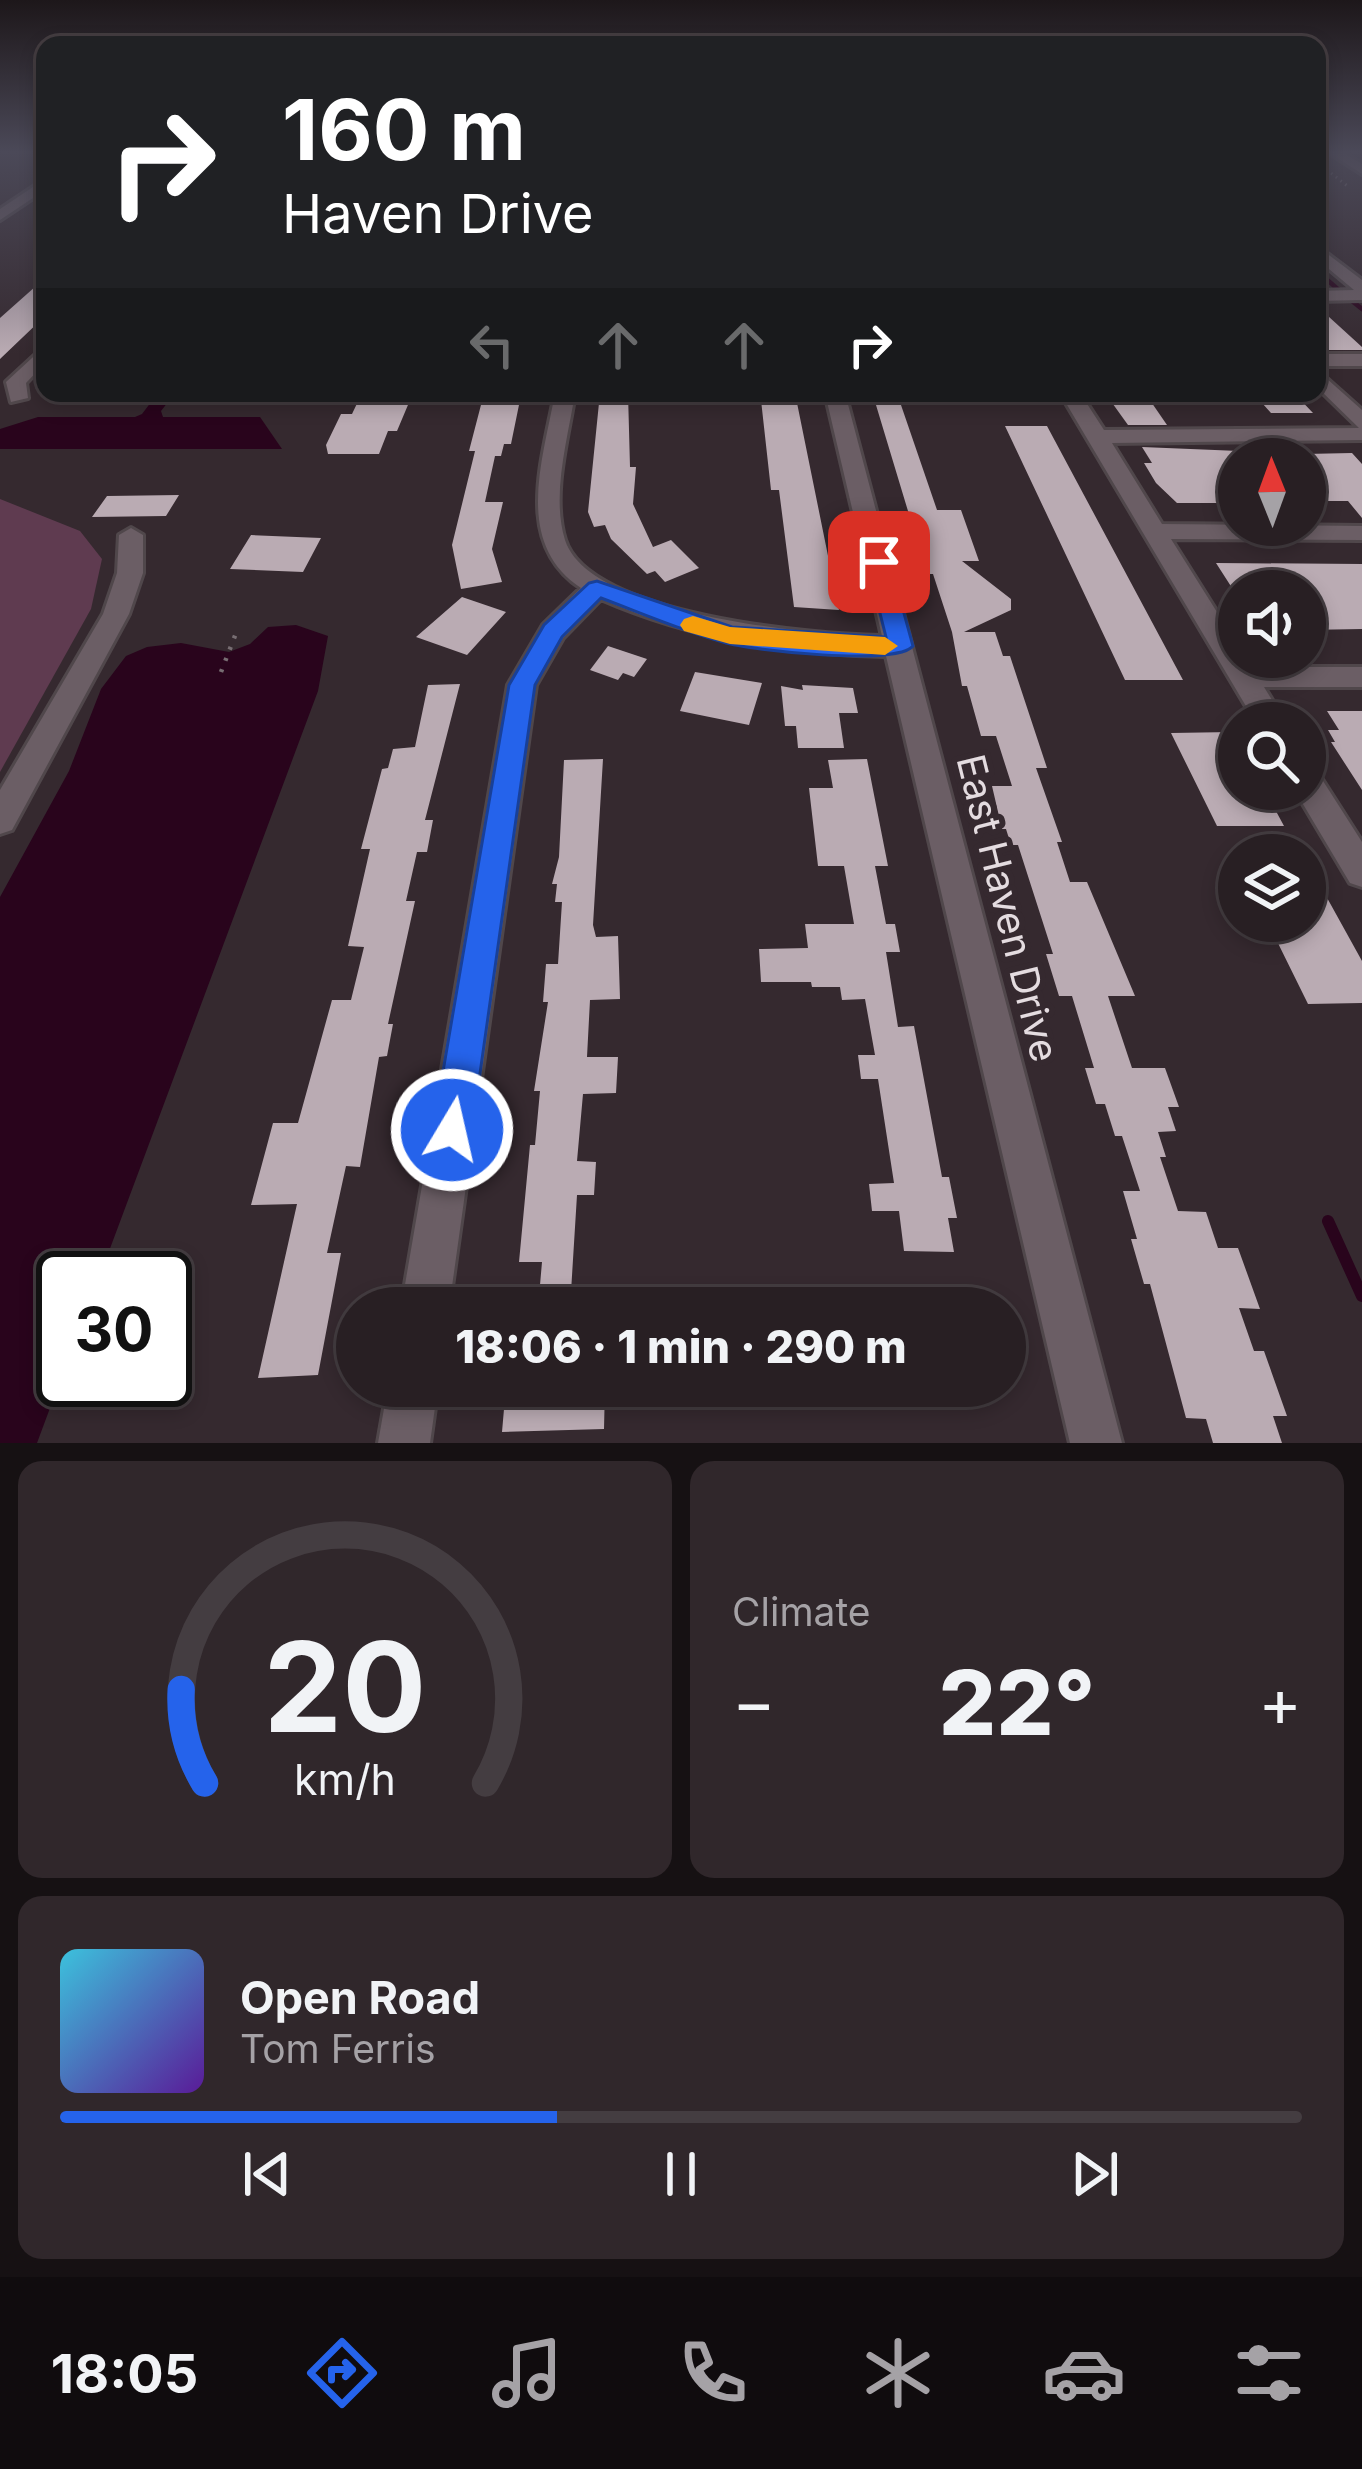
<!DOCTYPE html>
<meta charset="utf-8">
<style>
body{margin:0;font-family:Inter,sans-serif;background:#30272b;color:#f1f3f6;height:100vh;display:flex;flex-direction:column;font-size:45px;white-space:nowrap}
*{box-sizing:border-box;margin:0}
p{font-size:39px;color:#a5a2a6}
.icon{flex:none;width:66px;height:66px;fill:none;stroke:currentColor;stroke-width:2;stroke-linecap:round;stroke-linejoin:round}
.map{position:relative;height:1443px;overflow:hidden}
.sheet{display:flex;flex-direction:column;gap:18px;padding:18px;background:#161113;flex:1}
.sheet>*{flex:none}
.top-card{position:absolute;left:36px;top:36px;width:1290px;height:366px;border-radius:24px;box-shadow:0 6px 18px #0003,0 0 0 3px #443d41;background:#202124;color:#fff;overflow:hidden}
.needle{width:78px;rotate:359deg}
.controls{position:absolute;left:1218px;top:438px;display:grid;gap:24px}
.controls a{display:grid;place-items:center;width:108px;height:108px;border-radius:50%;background:#281f23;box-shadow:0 6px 18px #0003,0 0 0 3px #443d41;font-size:60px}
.speed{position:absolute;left:36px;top:1251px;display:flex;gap:24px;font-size:60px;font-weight:700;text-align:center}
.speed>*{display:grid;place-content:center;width:156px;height:156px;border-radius:50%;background:#281f23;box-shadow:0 6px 18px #0003,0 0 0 3px #443d41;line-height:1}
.speed .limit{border:6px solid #111;border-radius:18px;background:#fff;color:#111}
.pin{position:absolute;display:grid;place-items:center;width:102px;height:102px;color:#fff;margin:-51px;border-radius:24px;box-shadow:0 6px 18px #0006}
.me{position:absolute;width:132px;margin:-66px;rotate:9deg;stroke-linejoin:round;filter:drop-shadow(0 0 9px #0008)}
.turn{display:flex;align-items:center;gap:42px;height:252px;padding:0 48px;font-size:54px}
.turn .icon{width:156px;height:156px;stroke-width:2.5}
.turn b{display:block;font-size:84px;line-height:102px}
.lanes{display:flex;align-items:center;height:114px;padding:0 48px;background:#0003;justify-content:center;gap:60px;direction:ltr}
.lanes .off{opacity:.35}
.big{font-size:90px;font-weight:800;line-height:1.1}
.sheet .card{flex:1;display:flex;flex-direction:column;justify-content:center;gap:18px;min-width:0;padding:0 42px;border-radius:24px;background:#30272b}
.sheet .dial{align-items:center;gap:0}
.dial svg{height:312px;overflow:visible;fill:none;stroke:#443d41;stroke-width:7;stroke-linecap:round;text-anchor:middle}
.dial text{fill:#f1f3f6;stroke:none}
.song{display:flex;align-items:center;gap:36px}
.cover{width:144px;height:144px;border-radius:18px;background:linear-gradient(135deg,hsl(190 70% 55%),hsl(270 70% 35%))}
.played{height:12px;border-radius:6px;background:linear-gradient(90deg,#2563eb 40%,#443d41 40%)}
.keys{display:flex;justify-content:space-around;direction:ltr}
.heat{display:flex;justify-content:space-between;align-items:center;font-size:66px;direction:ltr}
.sheet .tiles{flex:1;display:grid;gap:18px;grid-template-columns:1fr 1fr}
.card:last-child{grid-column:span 2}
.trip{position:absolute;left:336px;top:1287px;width:690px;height:120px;border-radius:60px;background:#281f23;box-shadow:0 6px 18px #0003,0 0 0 3px #443d41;font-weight:800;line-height:120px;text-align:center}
.dock{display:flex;height:192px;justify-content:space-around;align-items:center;background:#100c0e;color:#a5a2a6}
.dock .icon{width:84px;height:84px}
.dock .on{color:#2563eb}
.dock b{font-size:54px;color:#f1f3f6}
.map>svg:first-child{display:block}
</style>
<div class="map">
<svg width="1362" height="1443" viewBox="0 0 1362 1443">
<rect width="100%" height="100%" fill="#35292f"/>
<!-- green -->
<path fill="#5f3b50" d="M0 499 80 531 102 559 91 609 0 772Z"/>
<!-- water -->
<path fill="#29041c" d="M158 393H175L161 411 163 417H260L282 449H0V429L38 417H135L142 414Z
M296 625 328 636 318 691 99 1278H63V1373L37 1443H0V897L69 771 101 689 126 656 147 647 181 643 229 652 250 644 268 627Z"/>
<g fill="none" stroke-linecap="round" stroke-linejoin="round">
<!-- stream-far1 -->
<path stroke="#29041c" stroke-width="4.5" d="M1317 271 1340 291
M1352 301 1362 309"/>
<!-- stream -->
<path stroke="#29041c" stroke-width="12" d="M1328 1221 1362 1296"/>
</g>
<!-- building -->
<path fill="#baabb3" d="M45 278V316L0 359V318Z
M1317 306 1362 347V350H1327L1317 339Z
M362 393H413L397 431H388L379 454H328L326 445 341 414H352Z
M600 393H628L630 467H636L633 504 653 547 671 540 699 568 665 582 655 571 647 574 611 539 605 525 594 527 588 512Z
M771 393H795L839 610 794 607 779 490H771L761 400H772Z
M1105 393H1145L1167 425H1128Z
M1253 393H1294L1313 413H1271Z
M520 400 511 444H504L501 456H495L485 502H503L492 549 502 582 461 589 452 545 475 451H469L482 401Z
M876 405H901L937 510H961L979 561H962L1011 599V610L964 632H995L1003 656H1010L1047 768H1036L1062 842H1057L1070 882H1087L1135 996H1108L1132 1068H1165L1179 1107H1168L1176 1131 1158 1132 1166 1157H1160L1178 1211 1206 1212 1218 1248H1238L1260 1309 1239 1308 1254 1351H1264L1287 1416H1273L1282 1443H1213L1206 1419 1186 1418 1150 1284H1144L1131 1239H1137L1123 1191H1140L1122 1136H1115L1105 1104H1096L1085 1068H1094L1072 996H1059L1046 954H1053L1018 845H1011L1006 829H1002L992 786H1012L996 736H981L967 686H962L952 632 933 574H927Z
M1005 426H1047L1183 680H1125Z
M1142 447 1239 451V486L1220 485 1224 491H1216L1224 503H1177L1156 483 1144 463H1152Z
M1352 453 1362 464V518L1348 501H1305V454Z
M179 495 166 516 92 517 107 496Z
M251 535 321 538 303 572 230 569Z
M1216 563 1362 564V629L1305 630V591H1234Z
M462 597 506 612 467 655 416 637Z
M608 646 647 659 634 677 623 673 618 680 590 670Z
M695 672 762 683 749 725 680 711Z
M460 684 425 820H433L427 852H417L406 901H415L388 1024H393L387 1056 379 1057 360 1167 346 1166 327 1253H341L318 1375 258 1378 297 1204 251 1205 273 1123H298L332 1000H351L364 947 348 946 370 849H361L382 769 388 768 393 749 415 747 428 685Z
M802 685 853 688 858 713H839L844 748H798L796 726H785L781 686 803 690Z
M1327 711H1362V790L1331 742H1335L1328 730H1339Z
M1232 732 1239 745V789H1264L1284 826H1217L1171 733Z
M603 759 593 925 596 937 618 936 620 999 590 1000 587 1057H618L616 1093 583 1094 577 1161 596 1162 594 1195H577L570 1308H538L542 1262H519L530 1145H535L540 1091H534L548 1002H543L546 964H558L562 902H555L557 884H552L559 857 564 760Z
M867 759 888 866H875L886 924H895L900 952H886L898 1027 914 1026 942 1177H949L957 1218H948L954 1252 904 1251 899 1211H872L869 1184 894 1183 878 1079H861L858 1055H875L865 999 842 1000 840 987H812L811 982H761L759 949 808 948 805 924H854L844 866H818L809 788H833L828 760Z
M1305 858 1362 961V1003L1308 1004 1267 921H1305Z
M506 1386H605L604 1429 502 1432Z"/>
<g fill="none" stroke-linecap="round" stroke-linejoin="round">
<defs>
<path id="minor" d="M1328 152H1342L1362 164V174Z
M45 179V190L0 220V209Z
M1317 246 1362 280V300L1317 301V291L1354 290 1317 259Z
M45 346V363L26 383 28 398 11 402 6 382Z
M1317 354H1362V366H1317Z
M1317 370 1362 410V440L1112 443 1162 524 1362 526V540L1171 539 1239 647V657H1245L1251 667H1362V687H1264L1286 723H1256L1060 393H1080L1104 430 1359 428 1317 387Z
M319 393 308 400 298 394 299 393Z
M555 393H575C568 438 551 495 565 540 589 616 814 635 882 636L825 393H845L1122 1443H1070L886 656C787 654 693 639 601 599L563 638 536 685 449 1308H401L508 685 543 625 581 588C513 543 543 460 555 393Z
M131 528 143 535V573L129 614 12 830 0 834V790L103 614 117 573 119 535Z
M1305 766 1316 770 1362 842V887L1350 883 1294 789H1305Z
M388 1386H438L430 1443H378Z"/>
</defs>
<!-- minor casing -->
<use href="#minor" stroke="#50474b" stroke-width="6"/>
<!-- path-far1 -->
<path stroke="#776d72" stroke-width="3" stroke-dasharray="1.5 4.5" stroke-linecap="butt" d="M1317 162 1350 188"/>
<!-- path -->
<path stroke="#776d72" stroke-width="4.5" stroke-dasharray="3 9" stroke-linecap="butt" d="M221 672 238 628"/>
<!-- minor -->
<use href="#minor" fill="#6b5e65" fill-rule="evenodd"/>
</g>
<!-- sky -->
<linearGradient id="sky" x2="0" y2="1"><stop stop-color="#1d171a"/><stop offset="0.43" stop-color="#4b4958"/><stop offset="1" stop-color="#4b4958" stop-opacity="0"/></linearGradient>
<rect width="1362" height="354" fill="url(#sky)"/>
<!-- route -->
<path fill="#2563eb" stroke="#184099" stroke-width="3" d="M879 555 890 562 913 646C897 666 752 651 723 642 682 631 641 613 601 598L562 637 535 685 472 1130 466 1143 452 1149 439 1143 433 1130 509 685 544 625 589 583 597 581 732 627 886 637 867 562Z"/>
<!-- slow -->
<path fill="#f59e0b" d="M693 616 730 627 885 637 898 646 885 655 730 644 684 631 680 625 684 619Z"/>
<g text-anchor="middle" stroke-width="12" stroke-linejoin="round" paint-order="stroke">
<!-- street labels -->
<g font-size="39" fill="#e4dce0" stroke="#35292f">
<text transform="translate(1008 908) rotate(76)" y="14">East Haven Drive</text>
</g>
</g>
</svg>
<div class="controls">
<a><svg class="needle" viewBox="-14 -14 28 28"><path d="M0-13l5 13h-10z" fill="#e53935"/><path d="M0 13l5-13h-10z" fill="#a5a2a6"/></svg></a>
<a><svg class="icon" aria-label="sound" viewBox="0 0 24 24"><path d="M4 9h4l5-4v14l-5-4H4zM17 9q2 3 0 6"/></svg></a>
<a><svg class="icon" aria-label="search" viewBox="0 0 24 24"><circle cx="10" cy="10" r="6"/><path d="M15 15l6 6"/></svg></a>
<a><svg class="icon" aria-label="layers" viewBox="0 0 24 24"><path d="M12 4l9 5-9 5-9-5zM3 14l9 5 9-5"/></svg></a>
</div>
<div class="speed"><div class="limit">30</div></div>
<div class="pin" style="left:879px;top:562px;background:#d93025"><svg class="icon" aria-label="arrive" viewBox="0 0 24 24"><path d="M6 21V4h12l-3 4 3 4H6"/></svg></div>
<svg class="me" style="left:452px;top:1130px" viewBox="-20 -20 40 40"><circle r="17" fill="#2563eb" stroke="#fff" stroke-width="3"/><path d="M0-11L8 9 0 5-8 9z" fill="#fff"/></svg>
<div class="trip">18:06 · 1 min · 290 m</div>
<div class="top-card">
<div class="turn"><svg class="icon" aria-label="right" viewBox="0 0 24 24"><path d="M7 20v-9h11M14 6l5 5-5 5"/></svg><div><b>160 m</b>Haven Drive</div></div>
<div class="lanes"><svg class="icon off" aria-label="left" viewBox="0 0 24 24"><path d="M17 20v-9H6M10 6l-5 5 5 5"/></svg><svg class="icon off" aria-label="ahead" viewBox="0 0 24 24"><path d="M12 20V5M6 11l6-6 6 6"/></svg><svg class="icon off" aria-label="ahead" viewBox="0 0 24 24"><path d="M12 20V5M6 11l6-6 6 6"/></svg><svg class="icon" aria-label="right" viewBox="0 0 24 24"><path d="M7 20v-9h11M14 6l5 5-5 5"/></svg></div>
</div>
</div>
<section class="sheet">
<div class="tiles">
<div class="card dial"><svg viewBox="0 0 100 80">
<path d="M14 69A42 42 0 1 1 86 69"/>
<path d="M14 69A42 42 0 0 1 8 45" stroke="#2563eb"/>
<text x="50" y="56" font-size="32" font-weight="700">20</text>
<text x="50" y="72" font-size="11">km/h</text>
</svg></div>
<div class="card"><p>Climate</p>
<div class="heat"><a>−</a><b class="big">22°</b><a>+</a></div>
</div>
<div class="card">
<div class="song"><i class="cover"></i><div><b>Open Road</b><p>Tom Ferris</p></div></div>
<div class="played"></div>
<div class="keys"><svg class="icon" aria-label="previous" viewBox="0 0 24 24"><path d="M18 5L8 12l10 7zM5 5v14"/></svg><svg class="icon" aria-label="pause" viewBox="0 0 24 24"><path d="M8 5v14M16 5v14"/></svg><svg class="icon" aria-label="next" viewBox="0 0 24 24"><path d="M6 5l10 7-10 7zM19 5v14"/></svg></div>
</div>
</div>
</section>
<nav class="dock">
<b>18:05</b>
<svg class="icon on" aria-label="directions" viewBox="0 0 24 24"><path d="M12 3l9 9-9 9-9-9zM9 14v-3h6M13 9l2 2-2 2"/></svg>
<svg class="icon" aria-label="music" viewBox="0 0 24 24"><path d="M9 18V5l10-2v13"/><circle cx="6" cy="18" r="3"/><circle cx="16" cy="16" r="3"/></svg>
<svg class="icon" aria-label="phone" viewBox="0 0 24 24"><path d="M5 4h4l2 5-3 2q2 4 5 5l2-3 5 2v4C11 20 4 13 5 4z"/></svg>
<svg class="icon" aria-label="climate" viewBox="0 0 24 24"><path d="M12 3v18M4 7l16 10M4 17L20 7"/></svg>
<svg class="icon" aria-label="car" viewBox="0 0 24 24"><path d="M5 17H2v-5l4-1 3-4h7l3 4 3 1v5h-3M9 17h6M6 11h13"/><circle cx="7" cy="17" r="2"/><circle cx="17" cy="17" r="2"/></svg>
<svg class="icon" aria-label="filters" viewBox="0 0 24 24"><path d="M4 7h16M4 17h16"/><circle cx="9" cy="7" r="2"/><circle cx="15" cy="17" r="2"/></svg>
</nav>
